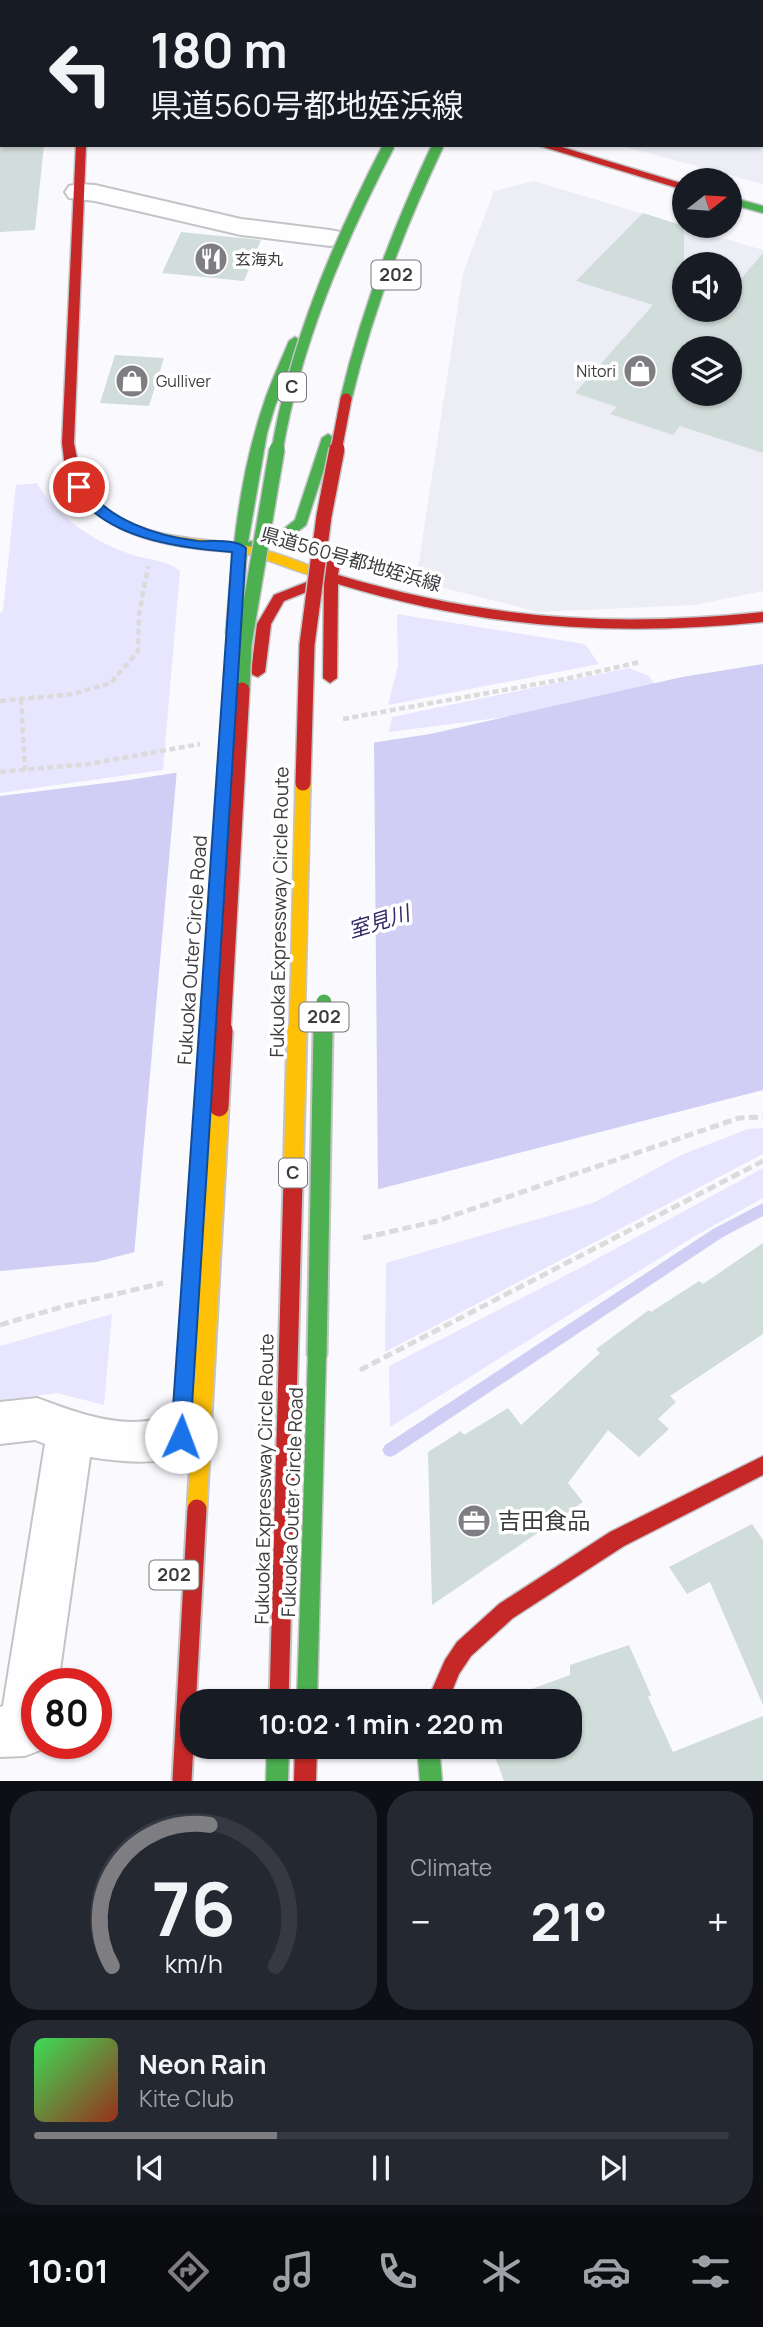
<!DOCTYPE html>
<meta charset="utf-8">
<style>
body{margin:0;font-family:Manrope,"Noto Sans JP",sans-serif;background:#242831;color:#f1f3f6;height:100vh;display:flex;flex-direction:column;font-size:26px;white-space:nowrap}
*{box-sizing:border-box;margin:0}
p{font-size:23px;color:#9ea1a6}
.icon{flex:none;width:38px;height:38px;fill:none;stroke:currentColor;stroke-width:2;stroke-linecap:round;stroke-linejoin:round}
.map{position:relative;height:1781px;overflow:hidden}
.drawer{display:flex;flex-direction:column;gap:10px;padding:10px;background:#0d0f14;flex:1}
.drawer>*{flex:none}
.hud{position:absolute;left:0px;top:0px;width:763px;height:147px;box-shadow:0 2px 5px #0004;background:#171b24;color:#f1f3f6;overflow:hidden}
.needle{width:46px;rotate:73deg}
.controls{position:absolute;left:672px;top:168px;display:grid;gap:14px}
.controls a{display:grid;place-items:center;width:70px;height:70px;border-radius:50%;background:#171b24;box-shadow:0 2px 5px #0004;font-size:35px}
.speed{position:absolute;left:21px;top:1668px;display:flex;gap:14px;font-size:35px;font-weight:700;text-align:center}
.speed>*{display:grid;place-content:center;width:91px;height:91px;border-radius:50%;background:#171b24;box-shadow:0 2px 5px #0004;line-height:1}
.speed .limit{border:10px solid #d22;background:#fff;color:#111}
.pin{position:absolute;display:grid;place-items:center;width:60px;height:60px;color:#fff;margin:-30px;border:4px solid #fff;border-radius:50%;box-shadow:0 2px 7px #0007}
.me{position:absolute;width:77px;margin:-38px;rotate:2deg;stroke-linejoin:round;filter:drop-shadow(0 0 5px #0008)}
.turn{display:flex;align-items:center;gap:24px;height:147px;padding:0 35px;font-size:32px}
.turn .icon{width:91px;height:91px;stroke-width:2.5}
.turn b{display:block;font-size:49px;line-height:60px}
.big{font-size:52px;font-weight:700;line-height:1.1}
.drawer .tile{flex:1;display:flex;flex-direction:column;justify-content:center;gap:10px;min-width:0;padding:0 24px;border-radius:28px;background:#242831}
.drawer .dial{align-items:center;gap:0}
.dial svg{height:182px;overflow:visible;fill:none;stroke:#363941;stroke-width:7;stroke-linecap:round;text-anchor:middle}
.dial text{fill:#f1f3f6;stroke:none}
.song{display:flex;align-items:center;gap:21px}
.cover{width:84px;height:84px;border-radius:10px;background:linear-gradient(135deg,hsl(130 70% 55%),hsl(10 70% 35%))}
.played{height:7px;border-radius:4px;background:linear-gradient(90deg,#7e7e82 35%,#363941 35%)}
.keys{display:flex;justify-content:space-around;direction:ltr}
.heat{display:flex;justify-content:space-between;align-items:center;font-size:38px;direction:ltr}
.drawer .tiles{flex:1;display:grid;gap:10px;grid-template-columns:1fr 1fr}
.tile:last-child{grid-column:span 2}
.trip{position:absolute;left:180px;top:1689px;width:402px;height:70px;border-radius:28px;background:#171b24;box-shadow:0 2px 5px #0004;font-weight:700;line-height:70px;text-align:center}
.tab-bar{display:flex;height:112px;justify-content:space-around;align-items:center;background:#090b0e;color:#9ea1a6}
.tab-bar .icon{width:49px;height:49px}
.tab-bar .selected{color:#7e7e82}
.tab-bar b{font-size:32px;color:#f1f3f6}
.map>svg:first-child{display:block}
</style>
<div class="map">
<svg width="763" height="1781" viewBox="0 0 763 1781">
<rect width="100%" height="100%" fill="#fafafe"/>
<!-- built -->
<path fill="#ededf6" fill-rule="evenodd" d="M609 0H763V184L618 145H761V2H607Z
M534 181 763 250V591L695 605 539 612 416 581 463 273 494 191ZM684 264H730V310H684ZM684 348H730V394H684Z"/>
<!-- green -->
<path fill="#e7e6fe" d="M37 483C57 517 95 543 133 555 150 560 166 560 180 571L163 770 0 793V613L3 611 16 485Z
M397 614 585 644 599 664 388 705 398 666Z
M629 668 649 676 663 697 389 732 392 717Z
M763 1128V1154L385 1352 386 1263 593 1203 681 1155 748 1129Z
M763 1168V1198L695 1236 390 1427 389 1366 580 1268Z
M112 1314 104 1405 57 1393 0 1401V1346Z"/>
<!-- water -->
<path fill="#d1cef6" d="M763 664V1090L96 1262 0 1271V796L122 781 430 734 682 677Z"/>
<!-- pier -->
<path fill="#fafafe" d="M374 739 378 1193 134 1256 177 769Z"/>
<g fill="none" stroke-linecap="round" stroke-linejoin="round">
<!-- stream -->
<path fill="#d1cef6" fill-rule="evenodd" d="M763 1203V1216L723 1237 395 1455 390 1457 385 1455 382 1450 385 1445 713 1229Z"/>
</g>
<!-- building -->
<path fill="#d1ddda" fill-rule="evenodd" d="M0 145H44L35 230 0 232Z
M643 213 684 226V310H730V278L739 281 763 253V453L680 426 673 435 610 414 617 407 575 393 653 305 576 281ZM684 348H730V394H684Z
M181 232 261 240 244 281 162 273Z
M115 355 164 358 149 406 100 403Z
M763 1243V1334L670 1396 676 1402 658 1419 669 1429 639 1457 608 1430 568 1483 583 1502 432 1605 428 1452 461 1431 464 1435 508 1408 521 1425 600 1353 596 1349 649 1310 651 1312 699 1281 703 1284Z
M752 1524 763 1540V1705L710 1582 687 1594 669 1567Z
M629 1645 651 1695 648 1697 673 1752 763 1716V1781H504L491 1746H570V1701H527L523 1692 570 1675V1665Z"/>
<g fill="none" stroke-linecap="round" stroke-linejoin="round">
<defs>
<path id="street" d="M79 184 95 185 241 219 330 230 340 232 344 238 340 244 330 246 241 235 95 201 69 198 65 192 69 186Z
M37 1398C67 1409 100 1422 133 1422 158 1422 173 1413 198 1422L205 1437 198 1452C162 1465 127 1463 90 1457L58 1684H37V1743H46L43 1749 25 1756 0 1757V1707L3 1706 45 1444 35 1440 0 1444V1402Z"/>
<path id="fast" d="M730 197 763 206V213L730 204Z
M295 337 301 341 275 406 267 433 248 542 275 536 295 520 322 438 328 434 334 438 306 525 284 542 247 550 240 633 233 638 226 633C232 557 238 480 263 406 270 384 280 363 289 341Z
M317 1348 324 1350 326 1356 317 1701H297L308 1356 310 1350Z
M267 1746H289L288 1781H266Z
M417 1746H439L442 1781H420Z"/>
<path id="slow" d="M477 0H487L476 2Z
M72 464C83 468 87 489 96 499 105 509 118 518 131 523 165 539 200 538 236 544 265 548 292 559 319 569L321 572 314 576C290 570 267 558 242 553 228 551 214 551 200 549 140 542 91 527 65 468Z"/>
<path id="jam" d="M528 0H543L527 2Z
M0 70H2V76H0Z
M76 145H86L74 443 79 468 72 472 65 468 62 443Z
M537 145H555L684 184V190Z
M334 550 341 554 338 575C486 619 610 628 763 612V622C612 637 483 628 338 584L337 678 330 683 323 678 324 585 284 601 271 624 265 672 258 677 253 675 251 672 257 624 274 595 317 578 307 572 314 568 325 571 327 554Z
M763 1456V1475L624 1546 513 1618 471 1656 459 1674 448 1701H427L445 1660 457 1642 499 1604 610 1532Z
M295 1746H317L316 1781H294Z"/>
</defs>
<!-- street casing -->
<use href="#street" stroke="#c4c4c7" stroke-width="4"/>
<!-- fast casing -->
<use href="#fast" stroke="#c4c4c7" stroke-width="3"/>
<!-- slow casing -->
<use href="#slow" stroke="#c4c4c7" stroke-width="3"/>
<!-- jam casing -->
<use href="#jam" stroke="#c4c4c7" stroke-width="3"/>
<!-- path-far1 -->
<path stroke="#dbdbdc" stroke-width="4.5" stroke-dasharray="6 3.5" stroke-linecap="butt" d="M21 699 25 770
M0 701 73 694 111 683 138 651 139 615 148 566
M343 719 565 679 640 662
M0 772 89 764 200 744"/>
<!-- path -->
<path stroke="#dbdbdc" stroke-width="5" stroke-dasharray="9 4.5" stroke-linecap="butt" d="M363 1238 437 1221 739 1118 763 1117
M0 1325 65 1306 163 1283
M360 1370 763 1161"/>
<!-- street -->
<use href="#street" fill="#fefeff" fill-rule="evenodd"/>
<!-- fast -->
<use href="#fast" fill="#4caf50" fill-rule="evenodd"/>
<!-- slow -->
<use href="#slow" fill="#ffc107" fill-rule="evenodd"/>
<!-- jam -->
<use href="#jam" fill="#c62828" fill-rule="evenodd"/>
<defs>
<path id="fast-bridge-far2" d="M346 399C367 310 399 227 438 145
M277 451C295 344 339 241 389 145"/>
<path id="fast-bridge-far1" d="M242 690 244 644 277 449
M323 1032 324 1002"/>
<path id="fast-bridge" d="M317 1356 323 1030"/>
<path id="slow-bridge-far1" d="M297 1032 303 783"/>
<path id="slow-bridge" d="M293 1181 297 1030
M197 1509 219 1107"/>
<path id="jam-bridge-far2" d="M336 451 346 399"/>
<path id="jam-bridge-far1" d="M303 783 307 645 324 516 337 449
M223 1032 242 690"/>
<path id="jam-bridge" d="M219 1107 223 1030
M279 1701 293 1181
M182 1781 197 1509"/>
</defs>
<!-- fast-bridge-far2 casing -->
<use href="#fast-bridge-far2" stroke="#c4c4c7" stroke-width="14" stroke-linecap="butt"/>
<!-- fast-bridge-far1 casing -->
<use href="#fast-bridge-far1" stroke="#c4c4c7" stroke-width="18" stroke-linecap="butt"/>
<!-- fast-bridge casing -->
<use href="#fast-bridge" stroke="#c4c4c7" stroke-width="23" stroke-linecap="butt"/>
<!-- slow-bridge-far1 casing -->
<use href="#slow-bridge-far1" stroke="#c4c4c7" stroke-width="18" stroke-linecap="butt"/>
<!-- slow-bridge casing -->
<use href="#slow-bridge" stroke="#c4c4c7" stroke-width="23" stroke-linecap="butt"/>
<!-- jam-bridge-far2 casing -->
<use href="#jam-bridge-far2" stroke="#c4c4c7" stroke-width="14" stroke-linecap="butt"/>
<!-- jam-bridge-far1 casing -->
<use href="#jam-bridge-far1" stroke="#c4c4c7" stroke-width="18" stroke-linecap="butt"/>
<!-- jam-bridge casing -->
<use href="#jam-bridge" stroke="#c4c4c7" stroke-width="23" stroke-linecap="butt"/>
<!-- fast-bridge-far2 -->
<use href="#fast-bridge-far2" stroke="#4caf50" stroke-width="11"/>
<!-- fast-bridge-far1 -->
<use href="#fast-bridge-far1" stroke="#4caf50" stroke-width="15"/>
<!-- fast-bridge -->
<use href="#fast-bridge" stroke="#4caf50" stroke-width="19"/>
<!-- slow-bridge-far1 -->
<use href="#slow-bridge-far1" stroke="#ffc107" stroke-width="15"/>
<!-- slow-bridge -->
<use href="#slow-bridge" stroke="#ffc107" stroke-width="19"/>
<!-- jam-bridge-far2 -->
<use href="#jam-bridge-far2" stroke="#c62828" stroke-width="11"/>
<!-- jam-bridge-far1 -->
<use href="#jam-bridge-far1" stroke="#c62828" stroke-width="15"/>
<!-- jam-bridge -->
<use href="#jam-bridge" stroke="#c62828" stroke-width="19"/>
</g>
<!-- route -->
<path fill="#1a73e8" stroke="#114b97" stroke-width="2" d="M79 483 84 484C107 520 156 536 198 541 212 542 235 538 246 548L190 1437 187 1443 181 1445 174 1443 171 1437 232 552C177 548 102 538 72 487Z"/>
<!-- icons -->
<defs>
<symbol id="restaurant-disc" viewBox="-11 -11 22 22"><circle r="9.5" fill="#7e7e82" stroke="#fff"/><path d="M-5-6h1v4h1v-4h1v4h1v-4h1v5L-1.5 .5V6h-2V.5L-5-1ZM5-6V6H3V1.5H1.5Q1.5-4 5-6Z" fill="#fff"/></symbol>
<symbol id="shop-disc" viewBox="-11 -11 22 22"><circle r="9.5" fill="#7e7e82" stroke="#fff"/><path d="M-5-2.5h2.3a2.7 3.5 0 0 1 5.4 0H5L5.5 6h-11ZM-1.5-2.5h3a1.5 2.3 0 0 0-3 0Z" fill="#fff"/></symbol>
<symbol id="office-disc" viewBox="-11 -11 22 22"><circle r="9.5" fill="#7e7e82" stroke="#fff"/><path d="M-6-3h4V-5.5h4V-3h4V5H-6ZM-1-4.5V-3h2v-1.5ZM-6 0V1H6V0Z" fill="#fff"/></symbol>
</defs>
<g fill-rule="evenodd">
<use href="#restaurant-disc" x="192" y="240" width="38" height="38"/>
<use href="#shop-disc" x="621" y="352" width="38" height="38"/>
<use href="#shop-disc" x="113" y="362" width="38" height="38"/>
<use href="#office-disc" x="455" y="1502" width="38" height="38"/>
</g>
<g text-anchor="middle" stroke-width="7" stroke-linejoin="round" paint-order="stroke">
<!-- far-poi labels -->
<g font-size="16" fill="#3c3c3f" stroke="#fff" text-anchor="start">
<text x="235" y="265">玄海丸</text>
<text x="616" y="377" text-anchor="end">Nitori</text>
<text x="156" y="387">Gulliver</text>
</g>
<!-- shield labels -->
<g fill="#fff" stroke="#767679" stroke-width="2">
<rect x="371.5" y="260.5" width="49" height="29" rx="5"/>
<rect x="278" y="372.5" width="28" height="29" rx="5"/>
<rect x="299.5" y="1002.5" width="49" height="29" rx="5"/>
<rect x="279" y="1158.5" width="28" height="29" rx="5"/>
<rect x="149.5" y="1560.5" width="49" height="29" rx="5"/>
</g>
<g font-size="18" font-weight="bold" fill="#3c3c3f">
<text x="396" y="281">202</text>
<text x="292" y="393">C</text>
<text x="324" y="1023">202</text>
<text x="293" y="1179">C</text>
<text x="174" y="1581">202</text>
</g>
<!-- street labels -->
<g font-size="19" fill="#3c3c3f" stroke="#fff">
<text transform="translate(351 559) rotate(16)" y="7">県道560号都地姪浜線</text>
<text transform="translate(279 912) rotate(-89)" y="7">Fukuoka Expressway Circle Route</text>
<text transform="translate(192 950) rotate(-86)" y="7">Fukuoka Outer Circle Road</text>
<text transform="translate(264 1479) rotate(-89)" y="7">Fukuoka Expressway Circle Route</text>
<text transform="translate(292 1502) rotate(-88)" y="7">Fukuoka Outer Circle Road</text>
</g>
<!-- water labels -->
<g font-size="21" font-style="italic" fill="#362a69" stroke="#fff">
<text transform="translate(379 922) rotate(-17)" y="7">室見川</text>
</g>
<!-- near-poi labels -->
<g font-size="23" fill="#3c3c3f" stroke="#fff" text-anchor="start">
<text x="498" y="1529">吉田食品</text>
</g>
</g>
</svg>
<div class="controls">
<a><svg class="needle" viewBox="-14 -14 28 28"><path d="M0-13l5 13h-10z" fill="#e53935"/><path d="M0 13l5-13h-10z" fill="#9ea1a6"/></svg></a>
<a><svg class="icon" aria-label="sound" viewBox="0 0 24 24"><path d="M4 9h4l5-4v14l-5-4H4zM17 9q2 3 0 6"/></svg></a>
<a><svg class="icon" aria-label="layers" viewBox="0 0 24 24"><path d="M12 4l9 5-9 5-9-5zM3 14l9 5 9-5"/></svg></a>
</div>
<div class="speed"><div class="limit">80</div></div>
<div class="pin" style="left:79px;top:487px;background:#d93025"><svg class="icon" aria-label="arrive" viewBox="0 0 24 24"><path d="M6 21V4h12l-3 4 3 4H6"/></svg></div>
<svg class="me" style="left:181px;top:1437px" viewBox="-20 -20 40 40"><circle r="19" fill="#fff"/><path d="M0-13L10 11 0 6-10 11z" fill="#1a73e8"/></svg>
<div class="trip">10:02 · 1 min · 220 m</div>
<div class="hud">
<div class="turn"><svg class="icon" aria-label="left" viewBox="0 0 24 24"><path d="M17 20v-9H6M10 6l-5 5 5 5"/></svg><div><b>180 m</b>県道560号都地姪浜線</div></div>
</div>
</div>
<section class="drawer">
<div class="tiles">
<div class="tile dial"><svg viewBox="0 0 100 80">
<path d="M14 69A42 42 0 1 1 86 69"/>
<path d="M14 69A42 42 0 0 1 57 7" stroke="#7e7e82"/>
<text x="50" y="56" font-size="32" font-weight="700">76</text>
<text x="50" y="72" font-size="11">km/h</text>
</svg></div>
<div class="tile"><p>Climate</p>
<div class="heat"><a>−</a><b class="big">21°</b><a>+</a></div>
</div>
<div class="tile">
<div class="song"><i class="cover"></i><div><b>Neon Rain</b><p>Kite Club</p></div></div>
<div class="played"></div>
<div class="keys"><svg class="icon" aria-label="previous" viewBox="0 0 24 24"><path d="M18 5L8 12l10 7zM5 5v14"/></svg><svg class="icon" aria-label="pause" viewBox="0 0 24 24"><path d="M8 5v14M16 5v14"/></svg><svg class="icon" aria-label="next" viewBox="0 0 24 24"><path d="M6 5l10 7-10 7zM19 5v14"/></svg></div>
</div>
</div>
</section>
<nav class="tab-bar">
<b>10:01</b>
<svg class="icon selected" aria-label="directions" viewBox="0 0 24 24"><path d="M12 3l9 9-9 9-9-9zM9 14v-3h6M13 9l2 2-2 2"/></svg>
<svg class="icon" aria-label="music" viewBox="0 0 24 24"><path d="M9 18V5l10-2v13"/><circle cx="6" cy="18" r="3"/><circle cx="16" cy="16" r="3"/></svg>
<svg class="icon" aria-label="phone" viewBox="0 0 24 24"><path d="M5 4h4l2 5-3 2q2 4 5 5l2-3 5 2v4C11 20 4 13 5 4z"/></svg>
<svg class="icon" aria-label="climate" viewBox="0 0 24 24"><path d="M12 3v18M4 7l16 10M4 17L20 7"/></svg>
<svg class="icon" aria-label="car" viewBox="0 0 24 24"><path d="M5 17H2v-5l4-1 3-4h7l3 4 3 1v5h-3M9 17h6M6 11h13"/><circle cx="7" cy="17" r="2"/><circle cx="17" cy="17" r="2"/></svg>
<svg class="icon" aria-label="filters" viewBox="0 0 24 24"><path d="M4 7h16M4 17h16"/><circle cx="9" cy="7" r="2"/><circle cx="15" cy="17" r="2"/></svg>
</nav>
